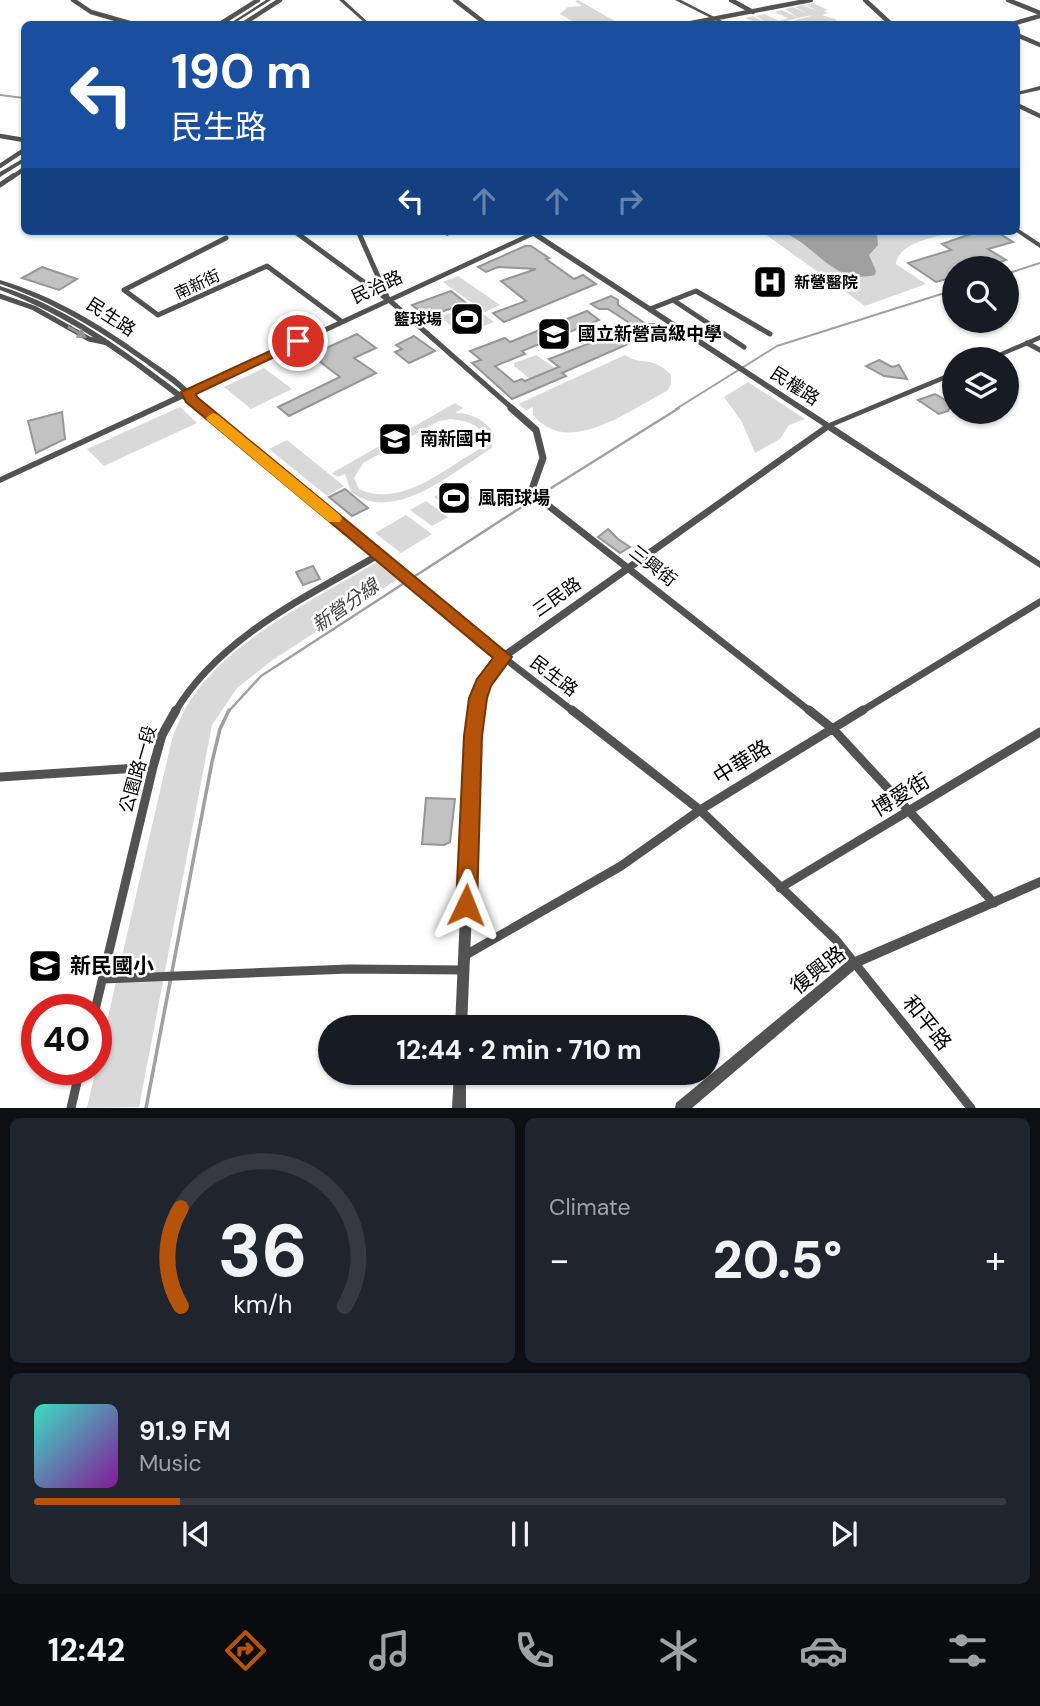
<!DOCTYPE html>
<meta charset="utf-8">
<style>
body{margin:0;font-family:"DM Sans","Noto Sans TC",sans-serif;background:#20242c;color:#f1f3f6;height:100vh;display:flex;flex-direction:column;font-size:26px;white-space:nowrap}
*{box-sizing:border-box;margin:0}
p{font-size:23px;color:#9ea1a6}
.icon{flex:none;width:38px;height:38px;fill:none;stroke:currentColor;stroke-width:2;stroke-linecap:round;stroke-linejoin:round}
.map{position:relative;height:1108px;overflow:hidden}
.sheet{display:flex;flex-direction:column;gap:10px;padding:10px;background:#0d0f14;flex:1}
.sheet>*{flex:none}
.guide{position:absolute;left:21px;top:21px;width:999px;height:214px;border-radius:10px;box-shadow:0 2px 5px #0004;background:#1a4fa0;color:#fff;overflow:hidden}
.fabs{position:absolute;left:942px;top:256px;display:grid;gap:14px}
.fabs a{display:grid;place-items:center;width:77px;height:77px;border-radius:50%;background:#171b24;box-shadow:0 2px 5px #0004;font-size:35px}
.speed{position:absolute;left:21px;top:994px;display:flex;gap:14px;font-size:35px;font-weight:700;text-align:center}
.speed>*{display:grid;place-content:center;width:91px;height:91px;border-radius:50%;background:#171b24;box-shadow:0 2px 5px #0004;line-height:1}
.speed .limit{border:10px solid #d22;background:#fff;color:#111}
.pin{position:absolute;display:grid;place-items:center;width:60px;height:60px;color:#fff;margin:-30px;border:4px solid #fff;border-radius:50%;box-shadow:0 2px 7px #0007}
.me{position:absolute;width:77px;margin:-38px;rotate:2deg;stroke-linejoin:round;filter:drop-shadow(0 0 5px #0008)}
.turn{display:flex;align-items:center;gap:24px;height:147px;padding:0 35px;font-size:32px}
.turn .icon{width:91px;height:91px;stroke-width:2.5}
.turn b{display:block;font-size:49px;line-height:60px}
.lanes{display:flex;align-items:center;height:66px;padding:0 35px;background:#0003;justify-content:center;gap:35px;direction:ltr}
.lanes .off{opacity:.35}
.big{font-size:52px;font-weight:800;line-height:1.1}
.sheet .tile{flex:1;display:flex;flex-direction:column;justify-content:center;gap:10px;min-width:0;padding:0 24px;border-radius:10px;background:#20242c}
.sheet .dial{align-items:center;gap:0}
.dial svg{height:182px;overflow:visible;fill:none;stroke:#363941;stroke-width:7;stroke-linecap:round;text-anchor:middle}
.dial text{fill:#f1f3f6;stroke:none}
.song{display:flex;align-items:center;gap:21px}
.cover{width:84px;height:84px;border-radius:10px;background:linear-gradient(135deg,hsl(170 70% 55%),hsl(290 70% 35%))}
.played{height:7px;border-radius:4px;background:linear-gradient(90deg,#b45309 15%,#363941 15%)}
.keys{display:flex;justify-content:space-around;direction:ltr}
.heat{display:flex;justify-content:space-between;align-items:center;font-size:38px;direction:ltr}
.sheet .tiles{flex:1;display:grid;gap:10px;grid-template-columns:1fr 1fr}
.tile:last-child{grid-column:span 2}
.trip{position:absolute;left:318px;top:1015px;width:402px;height:70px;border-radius:35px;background:#171b24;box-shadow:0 2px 5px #0004;font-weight:800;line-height:70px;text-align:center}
.tabs{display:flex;height:112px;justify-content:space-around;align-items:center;background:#090b0e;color:#9ea1a6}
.tabs .icon{width:49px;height:49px}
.tabs .current{color:#b45309}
.tabs b{font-size:32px;color:#f1f3f6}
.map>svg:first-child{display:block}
</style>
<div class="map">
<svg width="1040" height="1108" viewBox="0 0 1040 1108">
<rect width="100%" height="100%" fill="#fff"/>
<!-- green -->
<path fill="#d9d9d9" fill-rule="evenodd" d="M578 0 620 24H577L560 14 568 7 582 6 575 1Z
M813 3 828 10 824 11 828 13 822 15 835 19 840 24H781L814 15C789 18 770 30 745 18L753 16 768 24 756 16 764 14 779 21 788 18 774 12 782 10 797 17 785 9 793 7 808 14 795 7 802 5 818 11 805 5Z
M761 231H960C942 236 898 241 896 264L926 284 865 306Z
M458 276 500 305 485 312 443 282Z
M472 305 494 322 462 335 440 317Z
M536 355 555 368 530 379 514 366V363Z
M625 355C640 366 653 355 671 375V384L667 391C629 410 568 458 533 415V407L526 410 518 404Z
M264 368 292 389 251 409 224 387Z
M748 382 805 419 789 425 780 439 755 453 742 422 724 397Z
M455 403 463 408 455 413C471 413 486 420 494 434L492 448C454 471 394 525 351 492L345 474 338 477 332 473ZM451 419C466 421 478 423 485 437L481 448C446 468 400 509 359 489L354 478 363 463 439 421Z
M180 407 197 423 104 466 87 449Z
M287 440 344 486 327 496 269 449Z
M456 485 473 498 451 511 434 497Z
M426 501 448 517 432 526 410 510Z
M406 515 432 534 401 553 375 533Z
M377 562 398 579 274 659 237 688 212 725 139 1107 87 1108 172 739C176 729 180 718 185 709 224 641 312 601 377 562Z"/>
<!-- water -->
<path fill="#a0a0a0" d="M788 231H874L877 234 878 245 869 255 876 271 875 275C835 285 819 249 787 234Z"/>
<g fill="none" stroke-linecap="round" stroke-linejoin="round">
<!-- stream-far2 -->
<path stroke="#a0a0a0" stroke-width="2" d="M0 95 24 98
M1006 274 1040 263
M676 409 777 346 954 290"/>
<!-- stream-far1 -->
<path stroke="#a0a0a0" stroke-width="2.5" d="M540 495 679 408
M228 712 261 676 534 499"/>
<!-- stream -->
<path stroke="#a0a0a0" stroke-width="3.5" d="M146 1108 212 762 220 729 229 710"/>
</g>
<!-- building -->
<path fill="#c2c2c2" stroke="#969696" stroke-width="2" d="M979 231H995L1013 242 988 249 1006 260 982 268H954V277L936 282 908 263 951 250 942 244Z
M525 246H531L549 258 546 259 574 279 583 275 596 284 504 322 493 313 526 301 501 281 536 269 498 267 486 272 478 267Z
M42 267 77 279 59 290 22 278Z
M451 291 466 303 427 317 412 305Z
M611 296 618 300V305L646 324H655L662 329 562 373 566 376 512 399 472 363 481 360 470 351 505 338 510 342 587 311 599 320 522 351 525 354 495 366 514 382 522 379 525 381 559 367 549 359 634 326 608 309H599L591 304Z
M357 334 376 348 354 358 376 373 289 416 278 407 340 377 311 355Z
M414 336 435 351 409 363 395 352 402 349 396 345Z
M879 360 892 367 899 365 907 379 884 376 866 366Z
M935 394 952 404 948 411 939 414 918 400Z
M62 412 65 439 36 453 28 421Z
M345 489 368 508 352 516 329 497Z
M608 529 618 539 630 547 620 553 598 537Z
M313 566 320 579 303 585 296 572Z
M426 798 455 799 450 842 444 845 422 844Z"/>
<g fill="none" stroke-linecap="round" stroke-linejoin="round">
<!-- minor-far3 -->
<path stroke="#525252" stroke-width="4.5" d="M73 0 91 12 133 24
M455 0 486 24
M731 0 753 12
M865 0 891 24
M1008 0 1040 13
M220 24 258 0
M243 24 280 0
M686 24 811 0
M1012 24 1040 16
M1017 35 1040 45
M1017 105 1040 116
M0 136 24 140
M0 166 24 150
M11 178 24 169"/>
<!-- minor-far2 -->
<path stroke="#525252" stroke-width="5" d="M0 185 13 176
M294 231 387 299
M358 231 388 299 513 409
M444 231 447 233
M226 238 124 290 158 315 267 266 341 321
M0 296 34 308 89 339 108 343
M673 300 744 347
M650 309 696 291 770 334
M1027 343 1040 350"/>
<!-- minor-far1 -->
<path stroke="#525252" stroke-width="7" d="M511 408 536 430 543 458 531 492 811 712
M503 657 574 712
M175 712C219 637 308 596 380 554
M860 712 1040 602"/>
<!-- minor -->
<path stroke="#525252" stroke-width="9" d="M572 710 700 810 836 940 971 1108
M809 710 833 729 994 903
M0 777 153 767
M780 888 1040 732
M464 956 621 866 700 810 863 710
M103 979 349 969 464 970
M95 1010 153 767 162 735 176 710
M71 1108 80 1069"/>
<!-- tertiary -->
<path fill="#525252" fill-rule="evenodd" d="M266 0H271L233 24H229Z
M339 0H344L370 24H366Z
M675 0H681L728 24H723Z
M1040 86V90L1017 95V92Z
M24 158V162L0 177V172Z
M1017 228 1040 243V248L1015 231H1017Z
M541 231 538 233 829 423 954 371V376L834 426 1040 561V568L828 430 506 660C490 681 483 696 480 723L467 1027H455L468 735C472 705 479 681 497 658L188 401 182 399 0 483V477L175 396C120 353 66 315 0 290V286C68 307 125 351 181 393L183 392C171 381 157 372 144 362 99 330 53 302 0 284V280C55 296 103 326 150 360 163 369 177 378 189 390L531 232ZM533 236 823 426 503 652 194 397 189 396Z
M1040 335V340L995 359H985Z
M1040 877V887L858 967 692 1108H675L676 1103 850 959Z
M454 1073H466V1108H452Z"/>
</g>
<!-- one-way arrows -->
<defs><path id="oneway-solid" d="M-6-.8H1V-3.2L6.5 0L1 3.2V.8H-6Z" transform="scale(1.75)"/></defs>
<use fill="#979797" href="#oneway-solid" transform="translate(77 332) rotate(30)"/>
<!-- route -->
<path fill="#b45309" stroke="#753606" stroke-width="2" d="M298 338 302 339V344L196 394 197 397 512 657 491 686 487 698 482 736 477 905 474 912 466 914 459 912 456 905 464 736 469 698 477 679 493 658 210 422 186 402 181 392Z"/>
<!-- slow -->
<path fill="#f59e0b" d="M213 413 218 415 340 515 342 518 340 522H329L208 421 206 418Z"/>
<!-- icons -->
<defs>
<symbol id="hospital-square" viewBox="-11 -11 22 22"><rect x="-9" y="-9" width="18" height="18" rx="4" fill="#000" stroke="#fff"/><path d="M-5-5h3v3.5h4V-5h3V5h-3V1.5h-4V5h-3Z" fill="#fff"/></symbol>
<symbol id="stadium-square" viewBox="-11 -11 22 22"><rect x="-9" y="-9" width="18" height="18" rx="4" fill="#000" stroke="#fff"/><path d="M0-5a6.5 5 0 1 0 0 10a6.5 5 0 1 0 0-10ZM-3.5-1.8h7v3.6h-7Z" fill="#fff"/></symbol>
<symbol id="school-square" viewBox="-11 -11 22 22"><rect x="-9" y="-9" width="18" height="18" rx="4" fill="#000" stroke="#fff"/><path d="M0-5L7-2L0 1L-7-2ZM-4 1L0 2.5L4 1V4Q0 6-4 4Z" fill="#fff"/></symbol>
</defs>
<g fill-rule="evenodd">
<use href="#hospital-square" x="751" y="263" width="38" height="38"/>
<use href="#stadium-square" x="448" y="300" width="38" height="38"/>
<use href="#school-square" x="535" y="315" width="38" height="38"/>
<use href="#school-square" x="376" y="420" width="38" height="38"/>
<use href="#stadium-square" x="435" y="479" width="38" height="38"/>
<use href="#school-square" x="26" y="947" width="38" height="38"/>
</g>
<g text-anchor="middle" stroke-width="5" stroke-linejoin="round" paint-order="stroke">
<!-- far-poi labels -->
<g font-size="16" font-weight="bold" fill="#000" stroke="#fff" text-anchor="start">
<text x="794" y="288">新營醫院</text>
<text x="442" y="325" text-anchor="end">籃球場</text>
</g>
<!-- far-street labels -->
<g font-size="16" fill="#000" stroke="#fff">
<text transform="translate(197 284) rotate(-25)" y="6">南新街</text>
</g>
<!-- street labels -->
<g font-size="18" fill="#000" stroke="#fff">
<text transform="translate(377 287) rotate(-25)" y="6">民治路</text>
<text transform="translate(111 317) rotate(33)" y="6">民生路</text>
<text transform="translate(795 386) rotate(33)" y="6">民權路</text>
<text transform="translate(653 566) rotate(38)" y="6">三興街</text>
<text transform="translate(557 597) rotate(-35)" y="6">三民路</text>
<text transform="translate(554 676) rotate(37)" y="6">民生路</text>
<text transform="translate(138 769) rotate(-74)" y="6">公園路一段</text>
</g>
<!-- poi labels -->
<g font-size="18" font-weight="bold" fill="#000" stroke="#fff" text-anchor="start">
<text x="578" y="340">國立新營高級中學</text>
<text x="420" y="445">南新國中</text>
<text x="478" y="504">風雨球場</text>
</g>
<!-- water labels -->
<g font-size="19" font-style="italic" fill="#414141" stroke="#fff">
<text transform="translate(345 605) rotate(-35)" y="7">新營分線</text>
</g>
<!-- near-street labels -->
<g font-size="21" fill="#000" stroke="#fff">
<text transform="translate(742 762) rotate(-32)" y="7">中華路</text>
<text transform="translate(901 795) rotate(-31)" y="7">博愛街</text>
<text transform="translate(818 970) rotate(-38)" y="7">復興路</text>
<text transform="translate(927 1023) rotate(51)" y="7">和平路</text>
</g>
<!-- near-poi labels -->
<g font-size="21" font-weight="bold" fill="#000" stroke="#fff" text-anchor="start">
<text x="70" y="973">新民國小</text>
</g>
</g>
</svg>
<div class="fabs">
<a><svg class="icon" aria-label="search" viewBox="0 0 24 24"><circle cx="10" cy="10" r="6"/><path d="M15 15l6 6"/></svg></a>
<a><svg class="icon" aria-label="layers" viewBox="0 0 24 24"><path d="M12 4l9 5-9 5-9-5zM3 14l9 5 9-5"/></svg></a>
</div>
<div class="speed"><div class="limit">40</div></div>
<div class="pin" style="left:298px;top:341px;background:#d93025"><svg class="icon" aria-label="arrive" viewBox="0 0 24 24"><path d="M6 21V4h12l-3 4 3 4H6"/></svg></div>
<svg class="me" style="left:466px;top:905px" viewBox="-20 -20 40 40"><path d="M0-17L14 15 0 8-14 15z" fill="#b45309" stroke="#fff" stroke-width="4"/></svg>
<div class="trip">12:44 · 2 min · 710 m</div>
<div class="guide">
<div class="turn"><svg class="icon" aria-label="left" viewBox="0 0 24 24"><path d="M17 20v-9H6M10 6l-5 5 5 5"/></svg><div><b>190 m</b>民生路</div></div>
<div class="lanes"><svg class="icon" aria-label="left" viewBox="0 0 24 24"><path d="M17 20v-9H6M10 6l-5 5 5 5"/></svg><svg class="icon off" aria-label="ahead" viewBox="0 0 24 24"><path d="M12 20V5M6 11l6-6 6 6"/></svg><svg class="icon off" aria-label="ahead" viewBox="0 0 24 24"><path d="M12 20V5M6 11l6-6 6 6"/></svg><svg class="icon off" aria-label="right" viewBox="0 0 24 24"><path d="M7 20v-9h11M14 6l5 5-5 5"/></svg></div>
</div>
</div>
<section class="sheet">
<div class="tiles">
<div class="tile dial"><svg viewBox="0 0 100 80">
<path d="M14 69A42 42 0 1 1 86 69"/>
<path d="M14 69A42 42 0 0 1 14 26" stroke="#b45309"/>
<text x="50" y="56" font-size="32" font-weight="700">36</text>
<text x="50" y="72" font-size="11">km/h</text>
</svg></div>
<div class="tile"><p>Climate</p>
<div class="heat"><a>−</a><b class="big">20.5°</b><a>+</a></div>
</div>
<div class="tile">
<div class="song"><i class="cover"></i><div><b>91.9 FM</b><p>Music</p></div></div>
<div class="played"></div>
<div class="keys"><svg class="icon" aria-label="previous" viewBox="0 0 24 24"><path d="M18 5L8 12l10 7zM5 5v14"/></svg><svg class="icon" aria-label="pause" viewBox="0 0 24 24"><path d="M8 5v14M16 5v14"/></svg><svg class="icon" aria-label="next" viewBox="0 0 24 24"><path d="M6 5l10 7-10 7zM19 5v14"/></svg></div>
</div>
</div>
</section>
<nav class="tabs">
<b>12:42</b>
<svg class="icon current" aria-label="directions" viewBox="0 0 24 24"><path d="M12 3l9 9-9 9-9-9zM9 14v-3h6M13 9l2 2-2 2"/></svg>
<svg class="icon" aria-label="music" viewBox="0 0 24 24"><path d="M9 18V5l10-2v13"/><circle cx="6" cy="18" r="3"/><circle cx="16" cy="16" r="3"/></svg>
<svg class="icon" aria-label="phone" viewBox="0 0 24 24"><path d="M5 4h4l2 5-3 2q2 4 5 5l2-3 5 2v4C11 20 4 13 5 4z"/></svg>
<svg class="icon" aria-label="climate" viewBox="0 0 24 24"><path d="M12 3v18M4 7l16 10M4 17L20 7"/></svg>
<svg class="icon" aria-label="car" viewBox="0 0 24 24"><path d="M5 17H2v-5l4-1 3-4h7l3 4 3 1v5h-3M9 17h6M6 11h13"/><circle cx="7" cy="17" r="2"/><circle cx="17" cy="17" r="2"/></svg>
<svg class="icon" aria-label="filters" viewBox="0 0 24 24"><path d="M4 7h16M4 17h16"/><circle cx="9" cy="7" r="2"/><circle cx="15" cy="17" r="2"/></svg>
</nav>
